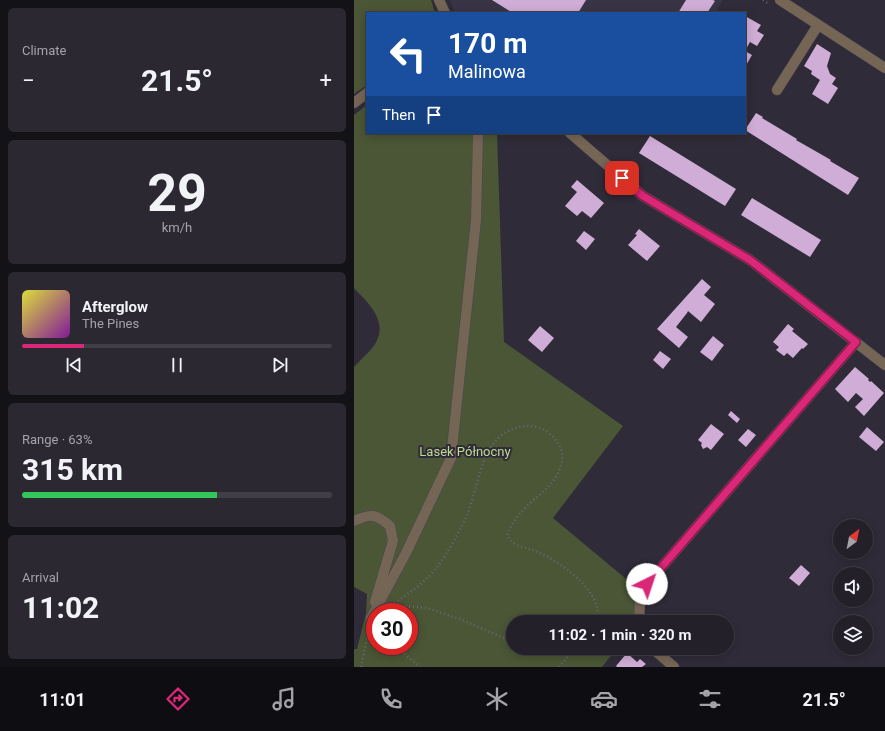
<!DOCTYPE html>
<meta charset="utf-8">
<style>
body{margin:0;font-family:Roboto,sans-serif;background:#2b2832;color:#f1f3f6;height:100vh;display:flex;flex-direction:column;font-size:15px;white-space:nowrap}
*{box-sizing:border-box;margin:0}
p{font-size:13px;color:#a3a3a8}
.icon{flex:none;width:22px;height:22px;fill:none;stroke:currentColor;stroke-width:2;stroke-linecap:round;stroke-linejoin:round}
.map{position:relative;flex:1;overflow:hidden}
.sheet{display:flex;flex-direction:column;gap:8px;padding:8px;background:#131217;width:354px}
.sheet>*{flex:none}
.top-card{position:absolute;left:12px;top:12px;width:380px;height:122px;border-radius:0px;box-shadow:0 2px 10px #0003,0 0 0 1px #403e47;background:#1a4fa0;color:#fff;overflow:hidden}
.needle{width:26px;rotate:32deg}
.fabs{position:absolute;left:479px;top:519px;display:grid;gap:8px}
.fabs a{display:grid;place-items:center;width:40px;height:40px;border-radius:50%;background:#23202a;box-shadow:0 2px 10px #0003,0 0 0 1px #403e47;font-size:20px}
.speed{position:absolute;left:12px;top:603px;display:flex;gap:8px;font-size:20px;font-weight:700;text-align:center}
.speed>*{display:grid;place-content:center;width:52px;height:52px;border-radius:50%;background:#23202a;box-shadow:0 2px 10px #0003,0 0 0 1px #403e47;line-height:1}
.speed .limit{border:6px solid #d22;background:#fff;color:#111}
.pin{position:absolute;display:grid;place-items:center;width:34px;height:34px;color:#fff;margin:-17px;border-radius:8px;box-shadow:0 2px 6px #0006}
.me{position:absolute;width:44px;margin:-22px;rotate:41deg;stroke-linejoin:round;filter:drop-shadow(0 0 3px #0008)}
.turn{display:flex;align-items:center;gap:14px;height:84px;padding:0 16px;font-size:18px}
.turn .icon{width:52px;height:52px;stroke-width:2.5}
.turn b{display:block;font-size:28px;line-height:34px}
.then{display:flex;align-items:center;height:38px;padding:0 16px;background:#0003;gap:8px;font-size:15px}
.big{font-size:30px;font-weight:700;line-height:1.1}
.sheet .tile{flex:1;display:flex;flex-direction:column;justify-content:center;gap:6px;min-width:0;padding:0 14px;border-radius:6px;background:#2b2832}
.sheet .dial{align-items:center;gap:0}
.dial b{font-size:52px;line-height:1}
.song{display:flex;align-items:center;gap:12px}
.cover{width:48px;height:48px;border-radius:6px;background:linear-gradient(135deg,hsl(60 70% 55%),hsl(290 70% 35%))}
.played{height:4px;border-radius:2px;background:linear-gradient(90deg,#db2777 20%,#403e47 20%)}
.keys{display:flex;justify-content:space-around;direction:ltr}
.heat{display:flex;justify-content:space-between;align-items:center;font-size:22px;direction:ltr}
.charge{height:6px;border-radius:3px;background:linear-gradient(90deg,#34c759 63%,#403e47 0)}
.trip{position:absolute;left:152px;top:615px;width:228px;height:40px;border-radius:20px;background:#23202a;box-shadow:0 2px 10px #0003,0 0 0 1px #403e47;font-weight:700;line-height:40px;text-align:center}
.tab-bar{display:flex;height:64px;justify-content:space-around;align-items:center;background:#0e0d11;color:#a3a3a8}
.tab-bar .icon{width:28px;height:28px}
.tab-bar .current{color:#db2777}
.tab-bar b{font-size:18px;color:#f1f3f6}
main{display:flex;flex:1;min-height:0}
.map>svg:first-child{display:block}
</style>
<main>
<section class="sheet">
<div class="tile"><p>Climate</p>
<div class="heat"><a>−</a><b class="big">21.5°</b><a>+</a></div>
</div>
<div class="tile dial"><b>29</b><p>km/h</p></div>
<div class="tile">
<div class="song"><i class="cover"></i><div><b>Afterglow</b><p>The Pines</p></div></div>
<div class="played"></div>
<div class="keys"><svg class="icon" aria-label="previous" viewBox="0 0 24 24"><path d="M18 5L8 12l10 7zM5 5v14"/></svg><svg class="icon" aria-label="pause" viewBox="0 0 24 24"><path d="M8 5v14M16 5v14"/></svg><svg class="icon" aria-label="next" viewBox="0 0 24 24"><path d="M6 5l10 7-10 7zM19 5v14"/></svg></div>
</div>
<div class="tile"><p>Range · 63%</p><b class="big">315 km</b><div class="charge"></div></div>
<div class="tile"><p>Arrival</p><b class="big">11:02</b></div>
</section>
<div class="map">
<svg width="531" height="667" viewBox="0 0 531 667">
<rect width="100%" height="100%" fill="#2f2b38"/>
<!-- built -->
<path fill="#393346" d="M96 0H369L361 13H101Z"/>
<!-- green -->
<path fill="#4a5635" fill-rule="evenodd" d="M0 0H77L81 13H13V85L0 94Z
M13 105V133H143L150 342 269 426 199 518 283 588 279 622H159V648H263L248 667H0V649H3L12 613 13 594 0 587V367C7 359 16 352 21 344 35 321 14 303 0 288V115ZM21 612H55V646H21Z"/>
<!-- building -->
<path fill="#d0add6" d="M138 0H232L224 13H159Z
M332 0H359L361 1 353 13H324Z
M391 16 407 25 403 31 410 35 403 46 396 42 391 51 398 55 391 67Z
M463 44 477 53 473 66 476 74 482 78 478 84 484 88 474 104 458 94 466 80 457 74 458 71 450 66Z
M402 113 409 117 408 118 443 139 442 140 477 160 476 161 505 178 494 195 391 130Z
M296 136 382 189 371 206 285 153Z
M223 180 250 203 237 218 228 211 223 216 211 206 223 192 217 187Z
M398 198 467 240 456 257 387 215Z
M285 229 306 246 293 261 274 245 283 235 281 234Z
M230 231 241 239 232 250 222 241Z
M348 279 357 287 350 295 361 304 347 322 334 311 333 313 322 327 334 337 325 348 303 329Z
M434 324 440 329 438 331 454 344 449 349 448 348 439 358 433 353 430 356 422 350 425 347 419 342Z
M186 326 200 338 188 352 174 340Z
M359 336 370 345 358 361 346 352Z
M306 351 317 359 309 369 299 360Z
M501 367 515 379 514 380 516 382 517 381 530 393 510 416 501 407 509 399 502 393 494 402 481 389Z
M377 411 386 419 383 423 374 415Z
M357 424 370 434 357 450 353 447 349 449 347 445 348 443 344 440Z
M513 427 530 442 522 451 505 437Z
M394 429 402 435 392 447 384 440Z
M447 565 456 573 445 586 435 578Z
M273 653 283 662 286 659 292 664 288 667H263L262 666Z"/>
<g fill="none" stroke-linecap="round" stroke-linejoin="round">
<defs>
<path id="minor" d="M85 0 91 13
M426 0 531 68
M423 90 464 25
M0 103 13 93
M216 133 289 196 396 260 531 365
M0 521C17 513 22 514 36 526L39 541 21 602
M17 618 52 553 97 458 122 220 124 133
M285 622 286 600 293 584 502 342
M298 648 320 667"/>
</defs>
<!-- minor casing -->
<use href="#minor" stroke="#4a4753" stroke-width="11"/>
<!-- path -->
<path stroke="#6c6874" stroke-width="2.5" stroke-dasharray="1 3" stroke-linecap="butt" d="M409 0 415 4
M37 605C53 595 72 582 83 567 92 556 105 532 111 520 127 486 124 430 173 426 182 425 193 430 199 437 210 449 211 458 204 473 198 487 181 497 171 508 163 516 157 525 153 535 159 548 174 547 186 553 205 561 238 586 243 607 244 611 243 618 242 622
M39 605 73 608 106 619 159 642
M41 646 66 667
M7 667 15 628
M205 667 221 648"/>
<!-- minor -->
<use href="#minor" stroke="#756555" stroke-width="10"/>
</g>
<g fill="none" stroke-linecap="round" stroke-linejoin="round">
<defs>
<path id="route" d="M268 178 289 196 396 260 502 342 293 584"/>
</defs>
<!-- route casing -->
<use href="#route" stroke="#8e194d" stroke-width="10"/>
<!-- route -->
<use href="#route" stroke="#db2777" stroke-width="7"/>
</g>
<g text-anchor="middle" stroke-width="4" stroke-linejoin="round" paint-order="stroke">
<!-- park labels -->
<g font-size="13" fill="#bfda91" stroke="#2f2b38">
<text x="111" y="456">Lasek Północny</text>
</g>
</g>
</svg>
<div class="fabs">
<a><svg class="needle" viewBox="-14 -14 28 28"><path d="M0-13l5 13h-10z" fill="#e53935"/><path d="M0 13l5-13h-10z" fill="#a3a3a8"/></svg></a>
<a><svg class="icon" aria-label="sound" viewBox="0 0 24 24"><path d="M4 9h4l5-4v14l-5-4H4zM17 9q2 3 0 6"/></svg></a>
<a><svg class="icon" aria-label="layers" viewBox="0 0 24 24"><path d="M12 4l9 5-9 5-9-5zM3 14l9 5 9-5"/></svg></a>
</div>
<div class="speed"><div class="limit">30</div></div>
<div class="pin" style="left:268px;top:178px;background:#d93025"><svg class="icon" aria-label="arrive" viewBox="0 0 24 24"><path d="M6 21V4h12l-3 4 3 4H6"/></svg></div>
<svg class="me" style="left:293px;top:584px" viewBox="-20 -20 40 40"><circle r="19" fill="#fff"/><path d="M0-13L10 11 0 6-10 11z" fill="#db2777"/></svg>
<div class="trip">11:02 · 1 min · 320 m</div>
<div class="top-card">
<div class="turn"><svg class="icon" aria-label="left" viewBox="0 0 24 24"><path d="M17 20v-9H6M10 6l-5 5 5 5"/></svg><div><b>170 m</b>Malinowa</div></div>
<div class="then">Then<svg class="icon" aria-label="arrive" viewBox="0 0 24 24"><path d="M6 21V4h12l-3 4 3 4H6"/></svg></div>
</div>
</div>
</main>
<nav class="tab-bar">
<b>11:01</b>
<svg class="icon current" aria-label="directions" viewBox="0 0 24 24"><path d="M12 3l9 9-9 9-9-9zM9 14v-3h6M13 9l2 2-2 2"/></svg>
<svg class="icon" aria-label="music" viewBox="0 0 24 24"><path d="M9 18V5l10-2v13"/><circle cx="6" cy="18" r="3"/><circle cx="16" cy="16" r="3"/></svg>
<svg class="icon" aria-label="phone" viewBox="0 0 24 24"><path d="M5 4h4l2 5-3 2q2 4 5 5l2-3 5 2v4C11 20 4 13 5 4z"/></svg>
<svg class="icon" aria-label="climate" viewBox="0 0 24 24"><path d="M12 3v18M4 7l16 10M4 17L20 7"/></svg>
<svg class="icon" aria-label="car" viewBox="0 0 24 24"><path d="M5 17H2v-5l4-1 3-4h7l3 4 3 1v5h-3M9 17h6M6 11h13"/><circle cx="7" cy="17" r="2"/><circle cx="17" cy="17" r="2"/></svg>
<svg class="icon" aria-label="filters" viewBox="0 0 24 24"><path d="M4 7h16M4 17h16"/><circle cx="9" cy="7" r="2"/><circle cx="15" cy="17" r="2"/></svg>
<b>21.5°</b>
</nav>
